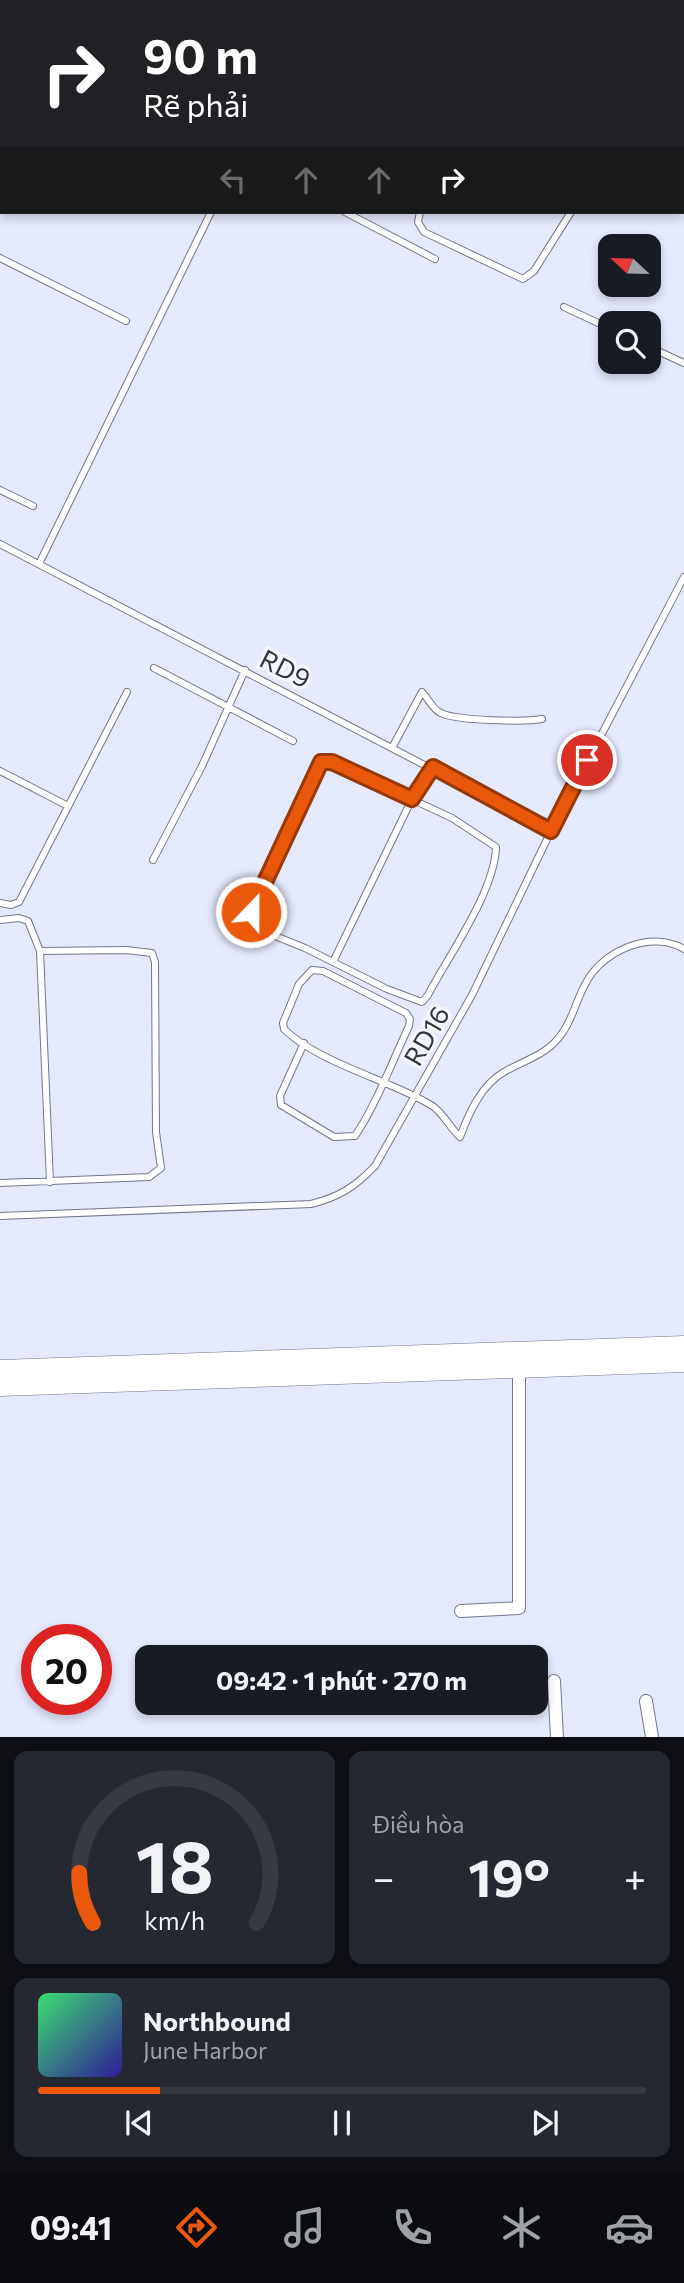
<!DOCTYPE html>
<html lang="vi">
<meta charset="utf-8">
<style>
body{margin:0;font-family:Commissioner,sans-serif;background:#242831;color:#f1f3f6;height:100vh;display:flex;flex-direction:column;font-size:26px;white-space:nowrap}
*{box-sizing:border-box;margin:0}
p{font-size:23px;color:#9ea1a6}
.icon{flex:none;width:38px;height:38px;fill:none;stroke:currentColor;stroke-width:2;stroke-linecap:round;stroke-linejoin:round}
.map{position:relative;height:1737px;overflow:hidden}
.sheet{display:flex;flex-direction:column;gap:14px;padding:14px;background:#0d0f14;flex:1}
.sheet>*{flex:none}
.top-card{position:absolute;left:0px;top:0px;width:684px;height:214px;box-shadow:0 4px 10px #0003;background:#202124;color:#fff;overflow:hidden}
.needle{width:46px;rotate:292deg}
.buttons{position:absolute;left:598px;top:234px;display:grid;gap:14px}
.buttons a{display:grid;place-items:center;width:63px;height:63px;border-radius:14px;background:#171b24;box-shadow:0 4px 10px #0003;font-size:35px}
.speed{position:absolute;left:21px;top:1624px;display:flex;gap:14px;font-size:35px;font-weight:700;text-align:center}
.speed>*{display:grid;place-content:center;width:91px;height:91px;border-radius:50%;background:#171b24;box-shadow:0 4px 10px #0003;line-height:1}
.speed .limit{border:10px solid #d22;background:#fff;color:#111}
.pin{position:absolute;display:grid;place-items:center;width:60px;height:60px;color:#fff;margin:-30px;border:4px solid #fff;border-radius:50%;box-shadow:0 2px 7px #0007}
.me{position:absolute;width:77px;margin:-38px;rotate:22deg;stroke-linejoin:round;filter:drop-shadow(0 0 5px #0008)}
.turn{display:flex;align-items:center;gap:24px;height:147px;padding:0 28px;font-size:32px}
.turn .icon{width:91px;height:91px;stroke-width:2.5}
.turn b{display:block;font-size:49px;line-height:60px}
.lanes{display:flex;align-items:center;height:66px;padding:0 28px;background:#0003;justify-content:center;gap:35px;direction:ltr}
.lanes .off{opacity:.35}
.big{font-size:52px;font-weight:700;line-height:1.1}
.sheet .card{flex:1;display:flex;flex-direction:column;justify-content:center;gap:10px;min-width:0;padding:0 24px;border-radius:14px;background:#242831}
.sheet .dial{align-items:center;gap:0}
.dial svg{height:182px;overflow:visible;fill:none;stroke:#363941;stroke-width:7;stroke-linecap:round;text-anchor:middle}
.dial text{fill:#f1f3f6;stroke:none}
.song{display:flex;align-items:center;gap:21px}
.cover{width:84px;height:84px;border-radius:10px;background:linear-gradient(135deg,hsl(140 70% 55%),hsl(250 70% 35%))}
.played{height:7px;border-radius:4px;background:linear-gradient(90deg,#ea580c 20%,#363941 20%)}
.keys{display:flex;justify-content:space-around;direction:ltr}
.heat{display:flex;justify-content:space-between;align-items:center;font-size:38px;direction:ltr}
.sheet .tiles{flex:1;display:grid;gap:14px;grid-template-columns:1fr 1fr}
.card:last-child{grid-column:span 2}
.trip{position:absolute;left:135px;top:1645px;width:413px;height:70px;border-radius:14px;background:#171b24;box-shadow:0 4px 10px #0003;font-weight:700;line-height:70px;text-align:center}
.dock{display:flex;height:112px;justify-content:space-around;align-items:center;background:#090b0e;color:#9ea1a6}
.dock .icon{width:49px;height:49px}
.dock .selected{color:#ea580c}
.dock b{font-size:32px;color:#f1f3f6}
.map>svg:first-child{display:block}
</style>
<div class="map">
<svg width="684" height="1737" viewBox="0 0 684 1737">
<rect width="100%" height="100%" fill="#e4e9fc"/>
<g fill="none" stroke-linecap="round" stroke-linejoin="round">
<defs>
<path id="service" d="M23 0 27 2
M345 0 348 2
M297 2 298 0
M525 2 526 0
M682 14 684 11
M0 41 2 40
M682 134 684 135
M345 212 435 259
M420 212 418 222 424 232 523 279 534 271 571 212
M0 258 126 321
M564 307 611 329
M649 347 684 363
M0 490 33 506
M0 544 551 831
M39 564 211 212
M154 668 293 741
M393 746 422 692C429 699 432 709 441 713 457 721 524 722 542 719
M321 762H332L452 818 496 847C495 891 449 955 428 995L422 1002 387 989 305 948 253 927 251 912 256 896Z
M0 771 68 806
M153 860 202 766 245 670
M0 903 11 905 19 902 127 692
M0 920 19 918 28 921 40 951 50 1182
M333 962 412 799 433 767
M304 1043 280 1096 281 1105 334 1137 355 1136C377 1103 392 1062 409 1026L410 1019 406 1013 323 971 312 970 299 984 283 1023 284 1029C320 1064 388 1079 431 1105 443 1112 449 1127 460 1137 469 1113 481 1085 504 1072 521 1062 542 1056 555 1042 572 1025 575 1001 587 981 604 950 652 930 684 949
M0 1183 149 1177 161 1168 156 1132 155 962 152 953 126 950 40 951
M0 1216 311 1204C339 1197 355 1187 375 1166L472 995 551 831 684 577"/>
<path id="minor" d="M461 1611 519 1608V1363
M554 1681 557 1737
M646 1701 652 1737"/>
<path id="secondary" d="M0 1369 684 1345
M0 1387 684 1363"/>
</defs>
<!-- service casing -->
<use href="#service" stroke="#737788" stroke-width="8"/>
<!-- minor casing -->
<use href="#minor" stroke="#737788" stroke-width="14"/>
<!-- secondary casing -->
<use href="#secondary" stroke="#737788" stroke-width="19"/>
<!-- service -->
<use href="#service" stroke="#fff" stroke-width="6"/>
<!-- minor -->
<use href="#minor" stroke="#fff" stroke-width="12"/>
<!-- secondary -->
<use href="#secondary" stroke="#fff" stroke-width="18"/>
</g>
<g fill="none" stroke-linecap="round" stroke-linejoin="round">
<defs>
<path id="route" d="M251 912 321 762H332L412 799 433 767 551 831 587 760"/>
</defs>
<!-- route casing -->
<use href="#route" stroke="#983908" stroke-width="18"/>
<!-- route -->
<use href="#route" stroke="#ea580c" stroke-width="12"/>
</g>
<g text-anchor="middle" stroke-width="7" stroke-linejoin="round" paint-order="stroke">
<!-- street labels -->
<g font-size="26" fill="#33353c" stroke="#f4f6fe">
<text transform="translate(285 669) rotate(27)" y="9">RD9</text>
<text transform="translate(427 1036) rotate(-60)" y="9">RD16</text>
</g>
</g>
</svg>
<div class="buttons">
<a><svg class="needle" viewBox="-14 -14 28 28"><path d="M0-13l5 13h-10z" fill="#e53935"/><path d="M0 13l5-13h-10z" fill="#9ea1a6"/></svg></a>
<a><svg class="icon" aria-label="search" viewBox="0 0 24 24"><circle cx="10" cy="10" r="6"/><path d="M15 15l6 6"/></svg></a>
</div>
<div class="speed"><div class="limit">20</div></div>
<div class="pin" style="left:587px;top:760px;background:#d93025"><svg class="icon" aria-label="arrive" viewBox="0 0 24 24"><path d="M6 21V4h12l-3 4 3 4H6"/></svg></div>
<svg class="me" style="left:251px;top:912px" viewBox="-20 -20 40 40"><circle r="17" fill="#ea580c" stroke="#fff" stroke-width="3"/><path d="M0-11L8 9 0 5-8 9z" fill="#fff"/></svg>
<div class="trip">09:42 · 1 phút · 270 m</div>
<div class="top-card">
<div class="turn"><svg class="icon" aria-label="right" viewBox="0 0 24 24"><path d="M7 20v-9h11M14 6l5 5-5 5"/></svg><div><b>90 m</b>Rẽ phải</div></div>
<div class="lanes"><svg class="icon off" aria-label="left" viewBox="0 0 24 24"><path d="M17 20v-9H6M10 6l-5 5 5 5"/></svg><svg class="icon off" aria-label="ahead" viewBox="0 0 24 24"><path d="M12 20V5M6 11l6-6 6 6"/></svg><svg class="icon off" aria-label="ahead" viewBox="0 0 24 24"><path d="M12 20V5M6 11l6-6 6 6"/></svg><svg class="icon" aria-label="right" viewBox="0 0 24 24"><path d="M7 20v-9h11M14 6l5 5-5 5"/></svg></div>
</div>
</div>
<section class="sheet">
<div class="tiles">
<div class="card dial"><svg viewBox="0 0 100 80">
<path d="M14 69A42 42 0 1 1 86 69"/>
<path d="M14 69A42 42 0 0 1 8 47" stroke="#ea580c"/>
<text x="50" y="56" font-size="32" font-weight="700">18</text>
<text x="50" y="72" font-size="11">km/h</text>
</svg></div>
<div class="card"><p>Điều hòa</p>
<div class="heat"><a>−</a><b class="big">19°</b><a>+</a></div>
</div>
<div class="card">
<div class="song"><i class="cover"></i><div><b>Northbound</b><p>June Harbor</p></div></div>
<div class="played"></div>
<div class="keys"><svg class="icon" aria-label="previous" viewBox="0 0 24 24"><path d="M18 5L8 12l10 7zM5 5v14"/></svg><svg class="icon" aria-label="pause" viewBox="0 0 24 24"><path d="M8 5v14M16 5v14"/></svg><svg class="icon" aria-label="next" viewBox="0 0 24 24"><path d="M6 5l10 7-10 7zM19 5v14"/></svg></div>
</div>
</div>
</section>
<nav class="dock">
<b>09:41</b>
<svg class="icon selected" aria-label="directions" viewBox="0 0 24 24"><path d="M12 3l9 9-9 9-9-9zM9 14v-3h6M13 9l2 2-2 2"/></svg>
<svg class="icon" aria-label="music" viewBox="0 0 24 24"><path d="M9 18V5l10-2v13"/><circle cx="6" cy="18" r="3"/><circle cx="16" cy="16" r="3"/></svg>
<svg class="icon" aria-label="phone" viewBox="0 0 24 24"><path d="M5 4h4l2 5-3 2q2 4 5 5l2-3 5 2v4C11 20 4 13 5 4z"/></svg>
<svg class="icon" aria-label="climate" viewBox="0 0 24 24"><path d="M12 3v18M4 7l16 10M4 17L20 7"/></svg>
<svg class="icon" aria-label="car" viewBox="0 0 24 24"><path d="M5 17H2v-5l4-1 3-4h7l3 4 3 1v5h-3M9 17h6M6 11h13"/><circle cx="7" cy="17" r="2"/><circle cx="17" cy="17" r="2"/></svg>
</nav>
